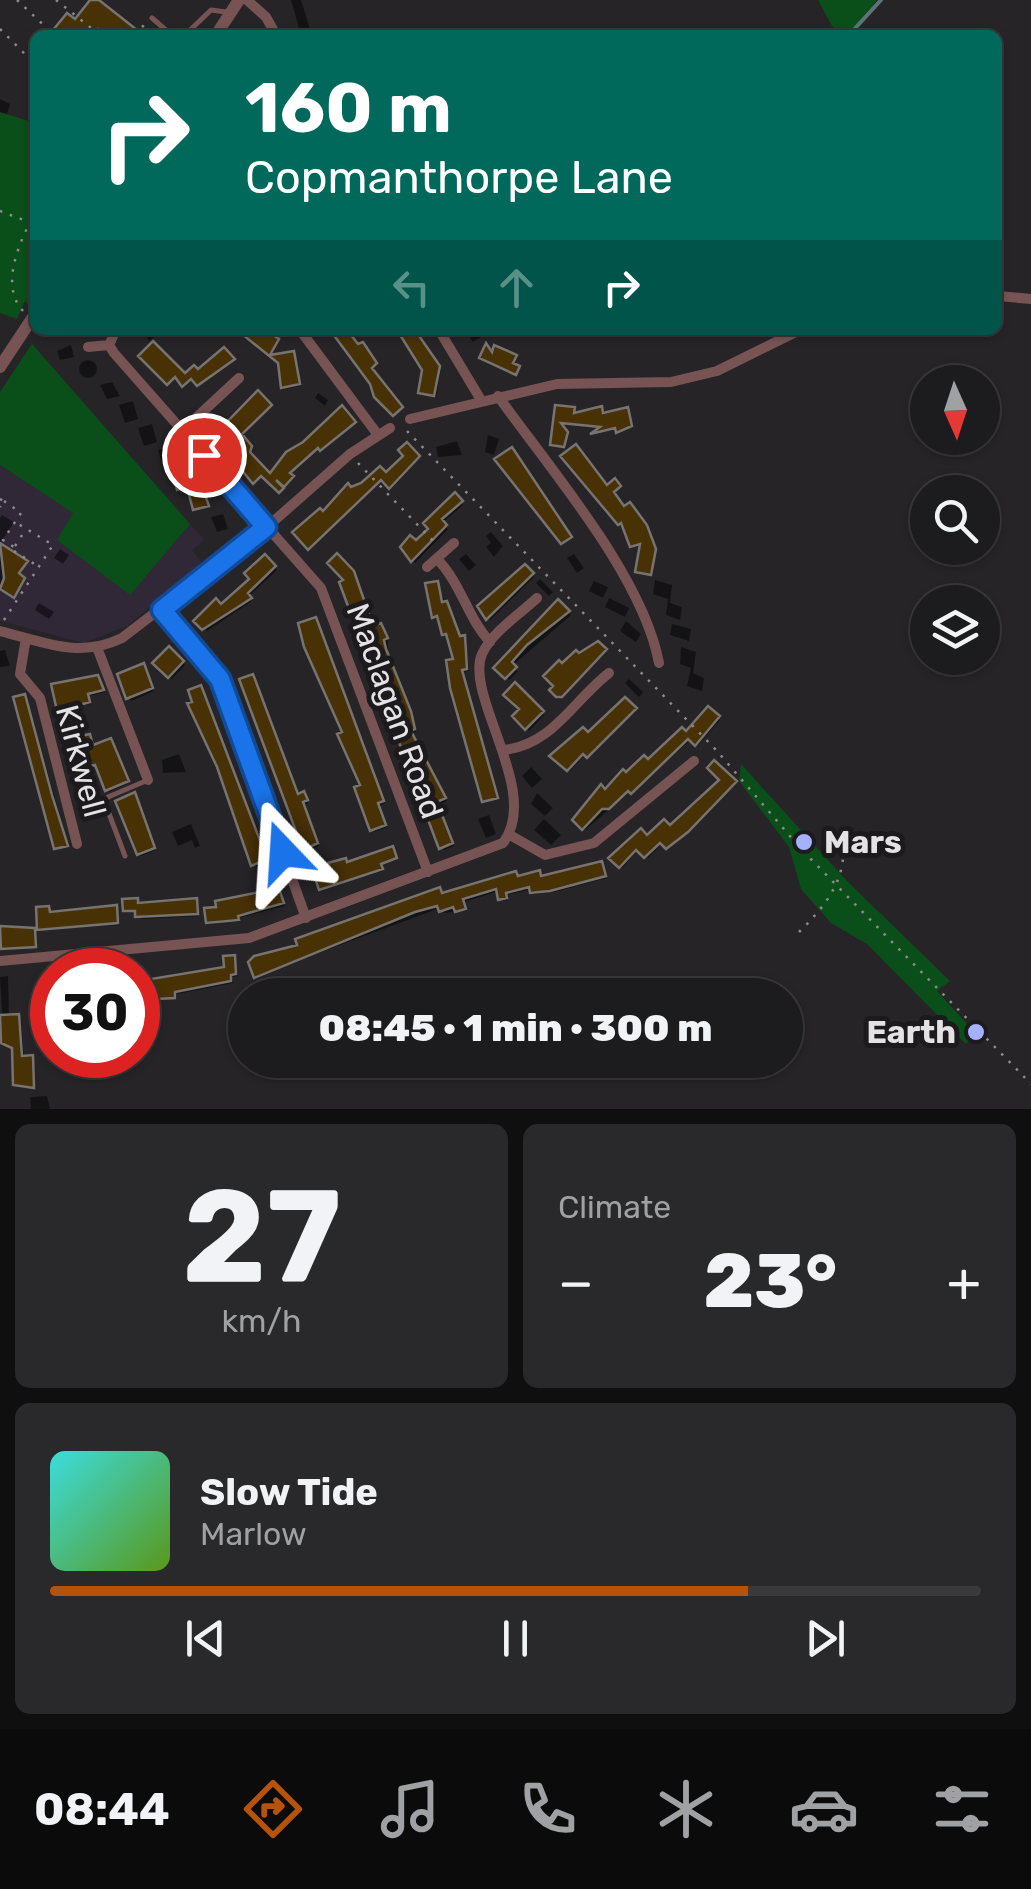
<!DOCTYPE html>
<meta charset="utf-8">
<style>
body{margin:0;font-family:Rubik,sans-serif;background:#29282a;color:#f1f3f6;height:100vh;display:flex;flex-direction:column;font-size:38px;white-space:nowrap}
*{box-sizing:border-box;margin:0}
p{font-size:32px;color:#a0a1a4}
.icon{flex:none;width:55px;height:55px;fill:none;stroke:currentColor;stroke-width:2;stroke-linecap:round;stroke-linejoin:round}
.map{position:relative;height:1109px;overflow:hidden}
.side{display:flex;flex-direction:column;gap:15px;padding:15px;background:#0f0f10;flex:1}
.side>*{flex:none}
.guide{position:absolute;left:30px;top:30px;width:972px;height:305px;border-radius:15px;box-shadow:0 2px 8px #0004,0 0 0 2px #3a393b;background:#00695c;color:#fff;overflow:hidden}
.needle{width:65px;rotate:177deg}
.tools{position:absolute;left:910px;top:365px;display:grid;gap:20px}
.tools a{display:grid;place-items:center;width:90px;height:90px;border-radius:50%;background:#1c1b1d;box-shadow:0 2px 8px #0004,0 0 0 2px #3a393b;font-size:50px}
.speed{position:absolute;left:30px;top:948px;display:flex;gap:20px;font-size:50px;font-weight:700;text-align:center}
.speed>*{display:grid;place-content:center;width:130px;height:130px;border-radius:50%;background:#1c1b1d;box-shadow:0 2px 8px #0004,0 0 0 2px #3a393b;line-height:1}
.speed .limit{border:15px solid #d22;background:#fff;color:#111}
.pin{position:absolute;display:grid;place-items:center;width:85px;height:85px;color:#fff;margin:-42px;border:5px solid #fff;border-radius:50%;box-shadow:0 2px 10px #0007}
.me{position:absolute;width:110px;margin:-55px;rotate:340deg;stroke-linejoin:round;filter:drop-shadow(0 0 8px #0008)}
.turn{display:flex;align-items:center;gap:35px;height:210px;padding:0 50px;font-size:45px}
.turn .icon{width:130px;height:130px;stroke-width:2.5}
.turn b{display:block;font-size:70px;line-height:85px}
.lanes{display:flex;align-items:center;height:95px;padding:0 50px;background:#0003;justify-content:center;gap:50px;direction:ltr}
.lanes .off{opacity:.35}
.big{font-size:75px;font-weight:800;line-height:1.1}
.side .widget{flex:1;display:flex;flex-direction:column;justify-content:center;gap:15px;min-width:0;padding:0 35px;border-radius:15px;background:#29282a}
.side .dial{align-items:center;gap:0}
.dial b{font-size:130px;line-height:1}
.song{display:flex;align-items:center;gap:30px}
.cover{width:120px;height:120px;border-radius:15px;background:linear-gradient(135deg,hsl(180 70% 55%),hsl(90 70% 35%))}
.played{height:10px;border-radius:5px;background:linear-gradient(90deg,#b45309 75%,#3a393b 75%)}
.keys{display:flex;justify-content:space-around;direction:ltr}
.heat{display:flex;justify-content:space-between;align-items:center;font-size:55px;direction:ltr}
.side .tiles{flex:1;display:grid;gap:15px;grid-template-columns:1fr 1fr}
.widget:last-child{grid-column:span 2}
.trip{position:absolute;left:228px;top:978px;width:575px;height:100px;border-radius:50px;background:#1c1b1d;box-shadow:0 2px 8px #0004,0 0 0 2px #3a393b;font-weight:800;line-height:100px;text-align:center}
.menu{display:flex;height:160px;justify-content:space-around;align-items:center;background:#0b0b0c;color:#a0a1a4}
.menu .icon{width:70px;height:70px}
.menu .current{color:#b45309}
.menu b{font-size:45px;color:#f1f3f6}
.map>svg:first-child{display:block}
</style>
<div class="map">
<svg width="1031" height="1109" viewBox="0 0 1031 1109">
<rect width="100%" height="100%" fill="#262427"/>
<!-- education -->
<path fill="#302837" d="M32 344 204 540 192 550 202 563 127 626 84 643 0 621V392Z"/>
<!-- green -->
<path fill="#0a4f19" d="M818 0H877L848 35H837Z
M0 112 35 123V304L32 309 25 301 17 319 0 313Z
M32 344 190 524 130 595 57 540 73 513 0 465V392Z
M741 764 847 881 950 981 937 991 967 1024 972 1036 966 1044 867 944 831 923 801 889 789 847 739 781Z"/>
<!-- shadow -->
<path fill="#0007" d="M291 0H301L311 32 318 35H301Z
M0 99 10 104 7 114 0 112Z
M144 330H163L149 341Z
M235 330H261L278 341 271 357 295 356 301 386 286 389 281 363 262 352 263 346Z
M402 330H416L441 370 436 397 421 392 424 369Z
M465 330H478L481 337 473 342Z
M71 345 74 357 60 360 57 351Z
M79 369a9 9 0 1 1 18 0a9 9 0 1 1-18 0Z
M112 382 120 396 107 399 100 385Z
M318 393 328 400 325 406 315 398Z
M258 394 271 407 241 437 252 449 249 455 281 492 263 475 256 483 230 453 239 445 230 434Z
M133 401 138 419 125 423 119 405Z
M342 409 355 424 323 450 320 447 289 476 293 479 286 486 273 473Z
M152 424 157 442 144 446 138 428Z
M488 435 499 439 494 455 485 452Z
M457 441 462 455 438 457 436 447Z
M407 446 419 458 392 488 384 479 311 549 295 532 351 490 386 476 406 456Z
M171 447 176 464 163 467 158 450Z
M455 496 463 505 442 523 448 529 415 563 407 555 432 529Z
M223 514 228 529 217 532 211 517Z
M2 515 14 522 0 543V518Z
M491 532 503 546 494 557 486 547 491 543 486 536Z
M0 546 27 564 18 575 24 580 15 597 0 590Z
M60 549 69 555 63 564 54 558Z
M466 554 476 565 469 571 459 559Z
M574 554 584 568 577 573 567 558Z
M265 557 277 570 248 597 252 601 207 631 197 621 221 607 253 579Z
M337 557 356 577 374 628H383L388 641V654L416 732 412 733 447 801 438 805 454 846 444 850Z
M525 567 534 577 490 620 488 618Z
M540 579 553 592 549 596 536 583Z
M655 580 672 585 670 603 682 607 680 620 666 615 668 599 653 594Z
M594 581 608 587 603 598 589 591Z
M437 584 461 638 466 640 469 671 463 672 499 800 484 801 449 635 434 616Z
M609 598 629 608 625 617 605 607Z
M558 602 571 615 512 666 518 671 509 680 497 668Z
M39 603 54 612 49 619 35 610Z
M626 621 641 634 636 642 620 631Z
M318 623 385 803 379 806 387 827 374 832 322 675 315 674 306 647Z
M672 624 691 629 689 641 670 635Z
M598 644 606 652 559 697 562 667Z
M681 647 696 652 693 673 704 678 702 691 687 686 691 668 680 664Z
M5 650 10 666 0 667V651Z
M169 650 185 665 172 679 156 663Z
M146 669 154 691 131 701 120 675Z
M253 677 299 796 306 797 308 803 304 805 319 846 308 851Z
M629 679 643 692 639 697 625 683Z
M100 680 105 692 89 696 91 704 60 709Z
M515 686 544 715 529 731 515 716 522 709Z
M203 690 268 862 256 867 190 705Z
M24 697 27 699 69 848H56Z
M625 700 636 711 590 757 586 753 570 771 553 756 588 735Z
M708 709 720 720 698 745 692 739 585 830 575 820 626 775 686 734Z
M112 743 129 783 109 792 98 766 74 770 93 748Z
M179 754 186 772 163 773 162 760Z
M714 764 736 784 669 849 663 843 648 858 639 849 622 868 612 858 670 829 723 780Z
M531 767 542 779 532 788 522 776Z
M537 793 553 808 545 816 531 804Z
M137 798 156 850 141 856 139 853Z
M489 815 496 834 486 838 478 819Z
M544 819 561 835 551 845 534 830Z
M191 824 200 846 195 848 192 840 178 846 172 832Z
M394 850 397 860 381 865 383 871 321 889 347 864Z
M601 863 607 878 554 892 535 894 532 889 507 895 508 900 503 901 499 891 464 902 467 911 444 913 440 908 256 976 300 947 442 895 518 876 539 873 542 878Z
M276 883 285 906 239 918 240 922H208L273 891Z
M196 900 199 916 141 919 138 912 125 910 137 901 141 905Z
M116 908 120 925 40 929 48 909 51 915Z
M234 958 238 976 232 977 233 983 177 994V999L138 1000V992L226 969Z
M8 976 9 1017 21 1019 24 1058 34 1060 35 1089 16 1083 15 1049 4 1042 0 977Z
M47 1096 50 1109H31L30 1097Z"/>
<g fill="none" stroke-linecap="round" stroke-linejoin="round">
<!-- stream -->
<path stroke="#5b7479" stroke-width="4" d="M849 35 881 0"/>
</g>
<!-- building -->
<path fill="#493106" stroke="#767370" stroke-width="2.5" d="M90 0H99L137 30 133 35H106L98 29 94 35H49L67 13 75 19Z
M237 330H265L279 339 270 355 294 351 300 384 281 388 278 363Z
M330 330H347L358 344 363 342 377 363 372 368 403 407 393 416 374 397 370 384Z
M397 330H415L440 366 434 396 418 393 422 370Z
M153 341 185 373 194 365 198 369 224 347 235 359 197 386 191 379 182 387 175 377 167 385 138 356Z
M486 343 492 352 494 345 517 355 513 363 520 366 516 375 479 358Z
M258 390 272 405 242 434 252 446 250 452 270 473 286 452 303 442 342 405 356 422 320 451 318 448 290 473 294 476 284 487 276 480 284 488 279 493 261 476 253 484 227 452 235 445 226 434 232 429 226 423Z
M555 405 575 407 574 413 602 406 603 413 628 407 632 426 616 433 615 428 590 434 600 427 561 423 568 432 564 447 550 445Z
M407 442 420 456 389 489 381 480 308 550 292 532 320 508 323 511 348 483 351 487 361 483 380 466 386 472 403 456 398 450Z
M576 444 607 485 615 478 621 486 614 492 624 506 630 502 647 525 656 549 651 575 635 572 640 544 630 547 621 523 618 525 560 456Z
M512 447 572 537 561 544 494 459Z
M189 469 191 475 198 474 209 506 193 510 187 487 177 490 173 473Z
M455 492 463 501 442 519 447 525 411 562 400 547 410 535 416 540 428 529 423 523Z
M0 543 28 561 19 573 25 578 14 598 0 589 4 578Z
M337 553 354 571 373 626 381 623 388 638 384 640 386 649 411 711 415 729 411 731 446 798 437 802 453 843 439 849 339 582 343 580 327 563Z
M265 554 276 566 248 593 252 598 202 630 193 621 216 598 221 604 249 579 244 573Z
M525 564 534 573 486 620 477 606Z
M438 581 442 602 447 601 460 636 465 635 467 669 462 670 498 798 482 802 450 688 446 660 453 659 446 634 442 635 437 616 432 618 425 583Z
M558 599 570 611 527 645 512 662 517 667 505 679 493 668Z
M316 617 384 801 378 803 386 825 370 831 354 787 360 785 337 734 342 732 304 647 298 623Z
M598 641 607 649 562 697H556L549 690 553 686 543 676 559 660 562 663 576 650 579 653Z
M169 646 184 661 168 678 152 663Z
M144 663 153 688 126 699 117 674Z
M253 674 298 794 304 791 308 800 303 802 318 843 303 850 239 679Z
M98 675 104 690 88 694 90 702 57 711 51 684Z
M515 682 544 711 525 730 512 716 519 709 503 695Z
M201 685 267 859 251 866 217 767 187 703 192 702 188 690Z
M25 694 52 795 68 846 54 849 13 697Z
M625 697 637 708 587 758 583 754 567 771 549 756 583 727 588 732Z
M708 706 720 716 695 746 688 739 631 794 628 791 609 809H602L582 830 572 820 601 784 605 789 623 769 626 772 644 755 648 759 682 727 686 731Z
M90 734 93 745 111 738 129 781 105 791 95 765 72 771 69 760 76 758 71 738Z
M714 760 737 781 688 832 666 849 660 843 644 858 636 850 619 868 608 858 641 828 647 835 664 819 670 825 719 780 707 768Z
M135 792 155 848 137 855 115 801Z
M393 846 397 858 381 864 383 869 319 890 313 872 329 867 328 863 346 858 347 862Z
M602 861 606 876 550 891 530 893 529 887 506 893 507 898 498 900 496 889 463 899 466 909 455 912 453 907 439 912 437 906 415 912 254 978 248 962 254 956 297 945 295 939 440 887 442 893 516 871 518 876 540 870 541 876Z
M276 880 284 903 238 916 239 920 206 923 204 908 216 907 215 901 270 890 268 883Z
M138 898V903L197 898 198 914 135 917V911H123L122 899Z
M117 905 118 923 37 930 36 907 49 906 50 912Z
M0 926 35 928 36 947 1 949Z
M235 955 236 974 231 975V981L175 992V998L138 1000 139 981 224 967 223 956Z
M19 1014 22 1056 33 1055 34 1088 13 1085 12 1048 1 1043 0 1015Z"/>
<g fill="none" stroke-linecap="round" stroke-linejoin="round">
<!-- path -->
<path stroke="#8d8b8d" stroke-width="2.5" stroke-dasharray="2.5 8" stroke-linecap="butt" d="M17 0 54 35
M56 0 100 35
M0 29 35 64
M135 35 144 25
M0 211 29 222
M23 311C0 286 18 244 35 213
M407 431 717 751 802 850 1031 1084
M358 463 436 544
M0 499 4 501 0 507
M4 501 21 513 3 540 14 547 12 551
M15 546 26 529
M14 551 36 565
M4 620 53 545 15 522
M799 932C826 906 851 874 841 835"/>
<!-- service -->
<path stroke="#785354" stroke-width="5" d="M152 18 167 31 186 34 211 10 226 12
M125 856 105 803 108 797 148 780"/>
<!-- minor -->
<path stroke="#785354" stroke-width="10" d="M247 0 266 17 276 35
M998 296 1031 299
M116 330 109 345 114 353 321 588 428 872
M300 330 378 435
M439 330 481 400
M88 347 109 345
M498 396C550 469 643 576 659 663
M410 419 557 384 671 382 717 371 800 330
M182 431 239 378
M437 559C461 583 467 617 490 642
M427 567 454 543
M162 610 220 679 306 918
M0 631C44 642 79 659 122 638L267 527 350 454 390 428
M26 638 20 674 40 698 77 844
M98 650 148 780
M504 750C552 745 572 702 609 673
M510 835 545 855 594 843 694 761
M0 961 249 938 503 843C542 792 464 696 482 654 492 632 520 614 537 598"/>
<!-- tertiary -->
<path stroke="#785354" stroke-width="12" d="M216 35 239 0
M0 367 35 314"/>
</g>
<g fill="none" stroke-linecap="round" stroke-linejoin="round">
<defs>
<path id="route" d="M204 455 266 527 162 610 220 679 283 852"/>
</defs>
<!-- route casing -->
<use href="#route" stroke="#114b97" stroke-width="25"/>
<!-- route -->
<use href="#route" stroke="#1a73e8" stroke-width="18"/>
</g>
<!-- markers -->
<g fill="#a6b1fc" stroke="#1c1a1d" stroke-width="4">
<circle cx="804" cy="842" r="10"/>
<circle cx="976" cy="1032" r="10"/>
</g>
<g text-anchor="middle" stroke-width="10" stroke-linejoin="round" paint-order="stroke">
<!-- street labels -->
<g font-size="32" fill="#e4e2e4" stroke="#1c1a1d">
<text transform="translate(395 711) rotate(70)" y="11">Maclagan Road</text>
<text transform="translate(81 761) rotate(75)" y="11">Kirkwell</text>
</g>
<!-- poi labels -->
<g font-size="32" font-weight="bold" fill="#e4e2e4" stroke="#1c1a1d" text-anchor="start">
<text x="824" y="853">Mars</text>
<text x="956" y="1043" text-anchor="end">Earth</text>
</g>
</g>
</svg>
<div class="tools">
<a><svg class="needle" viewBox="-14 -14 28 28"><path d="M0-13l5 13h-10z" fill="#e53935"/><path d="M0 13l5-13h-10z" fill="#a0a1a4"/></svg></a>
<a><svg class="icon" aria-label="search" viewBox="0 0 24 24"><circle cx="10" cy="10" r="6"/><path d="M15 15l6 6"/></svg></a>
<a><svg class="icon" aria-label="layers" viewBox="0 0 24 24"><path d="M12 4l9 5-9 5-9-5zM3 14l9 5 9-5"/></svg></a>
</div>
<div class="speed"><div class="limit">30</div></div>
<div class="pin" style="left:204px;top:455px;background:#d93025"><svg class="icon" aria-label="arrive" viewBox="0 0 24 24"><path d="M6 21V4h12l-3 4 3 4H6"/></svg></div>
<svg class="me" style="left:283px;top:852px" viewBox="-20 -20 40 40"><path d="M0-17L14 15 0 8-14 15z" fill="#1a73e8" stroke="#fff" stroke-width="4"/></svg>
<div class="trip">08:45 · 1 min · 300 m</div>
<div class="guide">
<div class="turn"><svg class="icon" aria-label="right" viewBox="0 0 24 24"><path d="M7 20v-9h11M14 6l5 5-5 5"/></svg><div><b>160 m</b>Copmanthorpe Lane</div></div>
<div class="lanes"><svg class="icon off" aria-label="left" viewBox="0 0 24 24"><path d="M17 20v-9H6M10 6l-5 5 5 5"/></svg><svg class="icon off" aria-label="ahead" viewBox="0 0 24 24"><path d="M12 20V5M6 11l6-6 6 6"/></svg><svg class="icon" aria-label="right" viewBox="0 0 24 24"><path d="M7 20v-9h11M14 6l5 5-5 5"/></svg></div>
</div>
</div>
<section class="side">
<div class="tiles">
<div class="widget dial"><b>27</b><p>km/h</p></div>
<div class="widget"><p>Climate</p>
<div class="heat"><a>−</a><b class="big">23°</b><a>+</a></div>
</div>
<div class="widget">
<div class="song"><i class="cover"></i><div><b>Slow Tide</b><p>Marlow</p></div></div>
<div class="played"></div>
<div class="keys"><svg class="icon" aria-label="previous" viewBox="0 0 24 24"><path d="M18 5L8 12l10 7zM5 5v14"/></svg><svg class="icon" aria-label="pause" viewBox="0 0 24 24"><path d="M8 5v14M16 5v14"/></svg><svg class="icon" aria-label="next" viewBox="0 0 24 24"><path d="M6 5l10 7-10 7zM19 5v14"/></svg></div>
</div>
</div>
</section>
<nav class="menu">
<b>08:44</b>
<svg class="icon current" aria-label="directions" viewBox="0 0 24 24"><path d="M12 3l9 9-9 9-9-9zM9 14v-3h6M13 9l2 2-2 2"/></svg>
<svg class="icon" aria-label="music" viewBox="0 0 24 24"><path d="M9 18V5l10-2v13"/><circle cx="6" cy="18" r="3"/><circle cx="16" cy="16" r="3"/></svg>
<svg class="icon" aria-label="phone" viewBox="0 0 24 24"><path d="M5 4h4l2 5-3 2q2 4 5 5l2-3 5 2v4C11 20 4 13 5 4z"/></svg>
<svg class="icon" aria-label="climate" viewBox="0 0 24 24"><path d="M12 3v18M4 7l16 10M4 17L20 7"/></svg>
<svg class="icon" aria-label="car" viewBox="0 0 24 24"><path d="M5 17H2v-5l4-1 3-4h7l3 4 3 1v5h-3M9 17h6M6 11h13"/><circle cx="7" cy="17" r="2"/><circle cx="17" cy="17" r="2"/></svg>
<svg class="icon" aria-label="filters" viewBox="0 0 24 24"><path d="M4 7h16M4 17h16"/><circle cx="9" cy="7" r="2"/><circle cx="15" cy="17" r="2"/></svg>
</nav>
